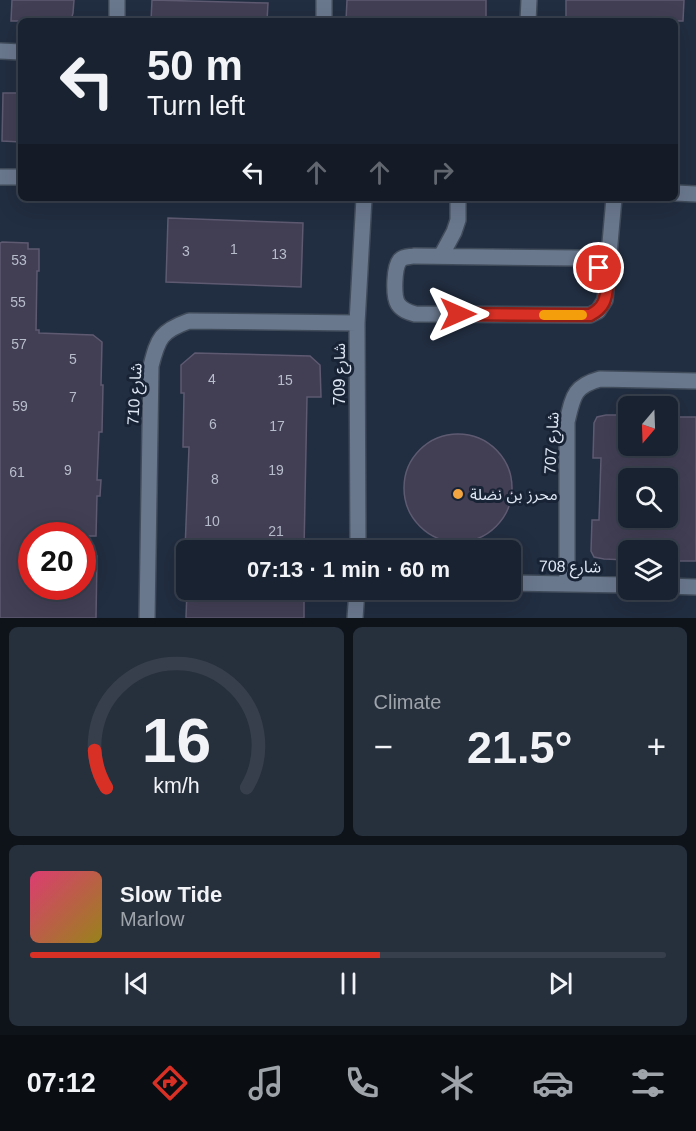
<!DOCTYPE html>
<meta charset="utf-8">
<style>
body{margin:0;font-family:Arial,"Noto Sans Arabic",sans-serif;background:#262f3c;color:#f1f3f6;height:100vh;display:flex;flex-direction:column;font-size:22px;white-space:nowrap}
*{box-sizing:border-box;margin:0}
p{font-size:20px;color:#9fa4ab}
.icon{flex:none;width:33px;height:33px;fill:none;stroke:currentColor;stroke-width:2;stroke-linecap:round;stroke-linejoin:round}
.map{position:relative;height:618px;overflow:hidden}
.details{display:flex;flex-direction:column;gap:9px;padding:9px;background:#0e131a;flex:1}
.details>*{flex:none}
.top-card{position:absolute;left:18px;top:18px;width:660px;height:183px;border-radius:9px;box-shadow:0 6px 24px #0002,0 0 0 2px #373f4c;background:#192230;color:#f1f3f6;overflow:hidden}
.needle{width:39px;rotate:199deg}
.fabs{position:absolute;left:618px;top:396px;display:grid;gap:12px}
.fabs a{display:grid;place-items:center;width:60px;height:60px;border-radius:9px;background:#192230;box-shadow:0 6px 24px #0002,0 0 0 2px #373f4c;font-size:30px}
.speed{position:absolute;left:18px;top:522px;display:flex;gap:12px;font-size:30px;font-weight:700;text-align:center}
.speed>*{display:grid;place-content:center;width:78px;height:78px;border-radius:50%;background:#192230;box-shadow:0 6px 24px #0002,0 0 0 2px #373f4c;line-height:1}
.speed .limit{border:9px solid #d22;background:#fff;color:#111}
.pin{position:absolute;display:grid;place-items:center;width:51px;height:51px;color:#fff;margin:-26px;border:3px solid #fff;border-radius:50%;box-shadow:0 2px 6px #0007}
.me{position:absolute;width:66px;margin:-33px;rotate:90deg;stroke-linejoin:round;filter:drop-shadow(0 0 4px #0008)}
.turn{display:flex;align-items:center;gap:21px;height:126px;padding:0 30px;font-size:27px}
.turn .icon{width:78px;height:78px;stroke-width:2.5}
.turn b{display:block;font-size:42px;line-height:51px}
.lanes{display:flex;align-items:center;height:57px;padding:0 30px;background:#0003;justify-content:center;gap:30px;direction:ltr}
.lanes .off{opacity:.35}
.big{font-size:45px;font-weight:700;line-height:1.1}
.details .card{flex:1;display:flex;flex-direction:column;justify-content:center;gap:9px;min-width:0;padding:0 21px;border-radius:9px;background:#262f3c}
.details .dial{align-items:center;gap:0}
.dial svg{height:156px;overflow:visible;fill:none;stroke:#373f4c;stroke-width:7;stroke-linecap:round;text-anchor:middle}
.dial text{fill:#f1f3f6;stroke:none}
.song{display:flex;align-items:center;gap:18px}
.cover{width:72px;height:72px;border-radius:9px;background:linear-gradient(135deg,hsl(340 70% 55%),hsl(50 70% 35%))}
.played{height:6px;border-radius:3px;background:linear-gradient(90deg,#d93025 55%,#373f4c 55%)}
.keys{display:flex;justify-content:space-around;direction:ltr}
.heat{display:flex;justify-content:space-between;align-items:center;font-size:33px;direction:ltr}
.details .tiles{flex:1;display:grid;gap:9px;grid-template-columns:1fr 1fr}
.card:last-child{grid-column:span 2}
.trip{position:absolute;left:176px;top:540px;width:345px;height:60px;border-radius:9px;background:#192230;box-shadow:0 6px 24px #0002,0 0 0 2px #373f4c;font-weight:700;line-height:60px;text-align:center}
.dock{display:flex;height:96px;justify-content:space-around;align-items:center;background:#0a0e13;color:#9fa4ab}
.dock .icon{width:42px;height:42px}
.dock .current{color:#d93025}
.dock b{font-size:27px;color:#f1f3f6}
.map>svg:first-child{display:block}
</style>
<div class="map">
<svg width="696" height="618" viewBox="0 0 696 618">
<rect width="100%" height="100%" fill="#212d40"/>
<!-- building -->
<path fill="#423e54" stroke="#5e5a72" stroke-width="1.5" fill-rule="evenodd" d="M12 0H74L73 13 71 21H11Z
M152 0 268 3 267 21H151Z
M347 0H486V21H346Z
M566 0H684L683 21H566Z
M3 93H21V142L2 141Z
M168 218 303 223 301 287 166 282Z
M2 242 28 243V249H39V271H37L36 330H39V333L93 335 102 342 101 385H103L102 432H99L97 480H101L100 496H97L96 536H32V586H82V555L97 556 96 618H0V243Z
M195 353 310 356 320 365 321 397H307L304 550H185L189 447H183L184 393H181V365Z
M606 415H628V446H668V417H696V561H668V550H628V560L604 559 594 557 591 551 592 520H599L601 458H593L594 423 597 417ZM628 478H668V521H628Z
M404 488a54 54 0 1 1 108 0a54 54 0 1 1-108 0Z
M187 590H304V618H186Z"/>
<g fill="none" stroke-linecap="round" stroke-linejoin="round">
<defs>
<path id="minor" d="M117 21V0
M324 21V0
M528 21 529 0
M0 51 21 52
M0 177H21
M675 193 696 194
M441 256 454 232 458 220V198
M608 281 599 268 579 258 414 256C409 257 404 256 400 260 394 267 393 296 398 304 402 310 408 312 415 314L590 315 598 311 605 300 614 198
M358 550 357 323 364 198
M510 583 628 585
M567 584V422C573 396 574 386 600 379L696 381
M668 586 696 587
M147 618 151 366C158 338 161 331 189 321L357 323
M355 618 357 590"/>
</defs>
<!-- minor casing -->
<use href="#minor" stroke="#414c5b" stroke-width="18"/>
<!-- minor -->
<use href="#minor" stroke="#6a788e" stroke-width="15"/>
</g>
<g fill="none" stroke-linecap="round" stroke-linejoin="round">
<defs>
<path id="route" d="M458 314 590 315C606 307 606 297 608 281L599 268"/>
</defs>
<!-- route casing -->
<use href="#route" stroke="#8d1f18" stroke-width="15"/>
<!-- route -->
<use href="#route" stroke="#d93025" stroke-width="10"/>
<!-- slow -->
<path stroke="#f59e0b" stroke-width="10" d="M544 315H582"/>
</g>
<!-- markers -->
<circle fill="#f2a540" stroke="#182335" stroke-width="2" cx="458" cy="494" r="6"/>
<g text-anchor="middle" stroke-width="6" stroke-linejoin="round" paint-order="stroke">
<!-- number labels -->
<g font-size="14" fill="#b7bdcb">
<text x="234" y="254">1</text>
<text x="186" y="256">3</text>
<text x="279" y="259">13</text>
<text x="19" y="265">53</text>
<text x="18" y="307">55</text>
<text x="19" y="349">57</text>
<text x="73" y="364">5</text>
<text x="212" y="384">4</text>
<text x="285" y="385">15</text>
<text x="73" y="402">7</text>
<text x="20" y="411">59</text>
<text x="213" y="429">6</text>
<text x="277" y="431">17</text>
<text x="68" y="475">9</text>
<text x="276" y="475">19</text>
<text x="17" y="477">61</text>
<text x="215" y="484">8</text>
<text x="212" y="526">10</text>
<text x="276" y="536">21</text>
</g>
<!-- street labels -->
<g font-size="16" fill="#dee7f3" stroke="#182335">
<text transform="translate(339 374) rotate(-90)" y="6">شارع 709</text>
<text transform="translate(134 394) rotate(-87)" y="6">شارع 710</text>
<text transform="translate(551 443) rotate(-87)" y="6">شارع 707</text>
<text transform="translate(570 566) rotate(1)" y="6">شارع 708</text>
</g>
<!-- poi labels -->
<g font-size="16" fill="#dee7f3" stroke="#182335" text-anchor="start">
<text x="470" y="500">محرز بن نضلة</text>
</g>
</g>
</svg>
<div class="fabs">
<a><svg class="needle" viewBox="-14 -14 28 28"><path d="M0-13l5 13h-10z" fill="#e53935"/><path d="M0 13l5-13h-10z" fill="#9fa4ab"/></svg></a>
<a><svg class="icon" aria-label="search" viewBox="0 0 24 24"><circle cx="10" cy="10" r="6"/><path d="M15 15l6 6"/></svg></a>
<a><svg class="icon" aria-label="layers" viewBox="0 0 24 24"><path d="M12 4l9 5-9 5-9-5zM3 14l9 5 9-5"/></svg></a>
</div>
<div class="speed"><div class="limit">20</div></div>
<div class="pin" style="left:599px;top:268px;background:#d93025"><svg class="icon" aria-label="arrive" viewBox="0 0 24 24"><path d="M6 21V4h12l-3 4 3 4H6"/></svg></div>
<svg class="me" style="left:458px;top:314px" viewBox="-20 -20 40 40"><path d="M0-17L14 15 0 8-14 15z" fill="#d93025" stroke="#fff" stroke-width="4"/></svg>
<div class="trip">07:13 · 1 min · 60 m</div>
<div class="top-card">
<div class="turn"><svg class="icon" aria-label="left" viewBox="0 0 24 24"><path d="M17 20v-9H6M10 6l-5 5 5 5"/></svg><div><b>50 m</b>Turn left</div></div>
<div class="lanes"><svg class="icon" aria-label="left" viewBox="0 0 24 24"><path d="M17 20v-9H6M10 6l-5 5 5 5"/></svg><svg class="icon off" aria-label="ahead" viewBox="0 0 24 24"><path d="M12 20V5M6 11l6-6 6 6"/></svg><svg class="icon off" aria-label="ahead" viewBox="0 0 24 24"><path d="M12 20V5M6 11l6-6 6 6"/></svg><svg class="icon off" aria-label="right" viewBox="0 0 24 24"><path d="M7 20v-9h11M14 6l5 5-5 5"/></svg></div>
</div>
</div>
<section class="details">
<div class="tiles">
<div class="card dial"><svg viewBox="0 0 100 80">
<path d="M14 69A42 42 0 1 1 86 69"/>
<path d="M14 69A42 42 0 0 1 8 50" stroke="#d93025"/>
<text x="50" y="56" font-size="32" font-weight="700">16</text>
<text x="50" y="72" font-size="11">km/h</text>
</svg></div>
<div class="card"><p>Climate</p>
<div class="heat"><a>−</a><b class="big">21.5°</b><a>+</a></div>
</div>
<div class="card">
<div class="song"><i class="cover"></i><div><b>Slow Tide</b><p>Marlow</p></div></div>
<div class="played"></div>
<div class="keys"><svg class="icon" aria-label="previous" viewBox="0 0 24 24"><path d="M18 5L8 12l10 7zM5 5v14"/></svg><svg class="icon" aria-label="pause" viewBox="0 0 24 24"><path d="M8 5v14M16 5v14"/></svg><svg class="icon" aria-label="next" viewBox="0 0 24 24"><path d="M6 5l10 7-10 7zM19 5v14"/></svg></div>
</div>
</div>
</section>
<nav class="dock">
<b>07:12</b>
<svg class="icon current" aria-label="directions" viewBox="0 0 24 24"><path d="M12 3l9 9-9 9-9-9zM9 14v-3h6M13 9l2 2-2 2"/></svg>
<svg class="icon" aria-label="music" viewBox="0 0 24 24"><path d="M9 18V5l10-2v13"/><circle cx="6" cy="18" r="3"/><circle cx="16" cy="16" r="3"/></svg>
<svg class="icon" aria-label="phone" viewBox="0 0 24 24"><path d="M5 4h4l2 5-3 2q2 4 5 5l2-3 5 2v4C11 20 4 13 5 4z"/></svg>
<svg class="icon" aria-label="climate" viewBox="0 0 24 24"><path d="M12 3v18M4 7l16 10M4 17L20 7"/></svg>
<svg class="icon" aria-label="car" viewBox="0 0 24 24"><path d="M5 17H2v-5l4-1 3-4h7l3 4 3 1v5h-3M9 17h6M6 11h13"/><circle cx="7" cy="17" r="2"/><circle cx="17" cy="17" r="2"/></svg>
<svg class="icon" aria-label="filters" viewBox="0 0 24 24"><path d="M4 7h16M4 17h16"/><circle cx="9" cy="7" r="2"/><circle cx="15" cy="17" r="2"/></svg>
</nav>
